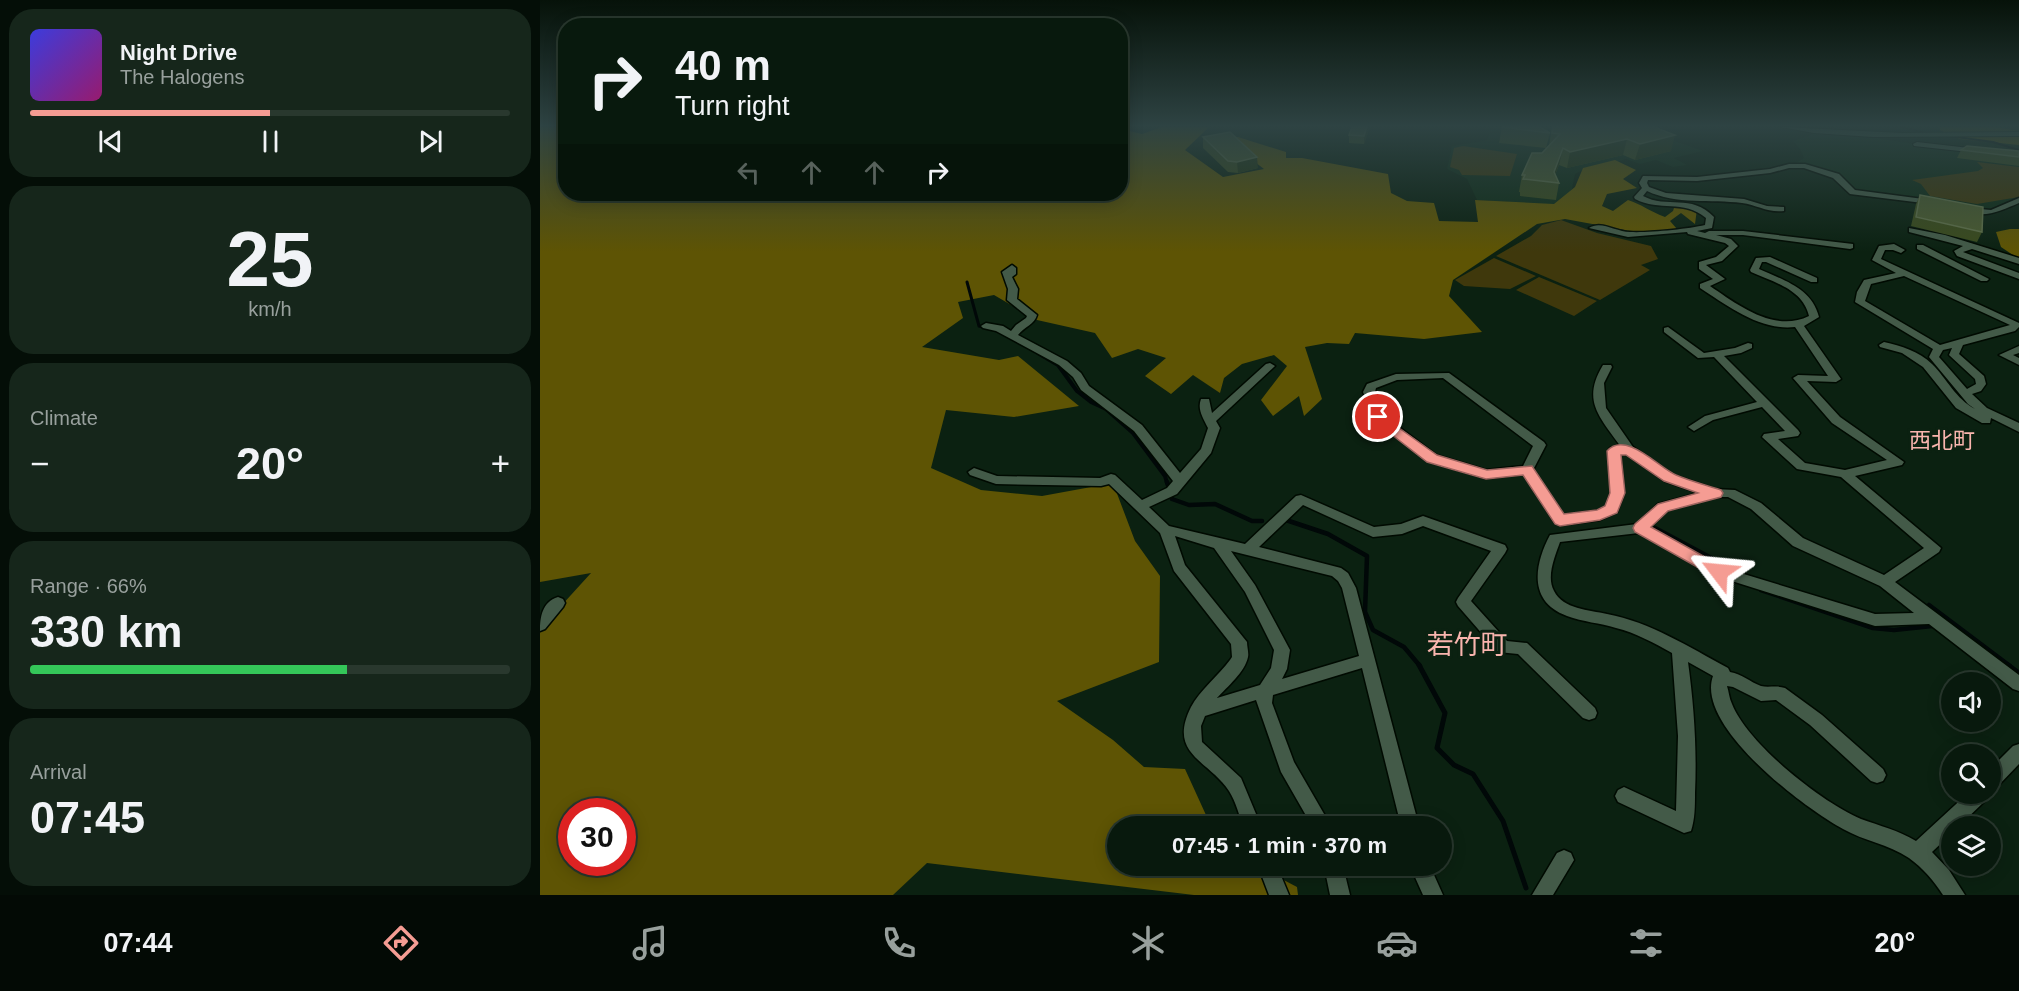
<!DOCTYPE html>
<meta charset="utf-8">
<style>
body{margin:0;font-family:Helvetica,"Noto Sans JP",sans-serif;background:#16261b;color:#f1f3f6;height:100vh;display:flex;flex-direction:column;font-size:22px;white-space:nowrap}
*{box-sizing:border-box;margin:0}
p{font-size:20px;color:#98a09d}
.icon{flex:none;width:33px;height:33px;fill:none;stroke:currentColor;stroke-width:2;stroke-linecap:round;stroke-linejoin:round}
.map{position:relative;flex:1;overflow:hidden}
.sheet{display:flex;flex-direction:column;gap:9px;padding:9px;background:#040e07;width:540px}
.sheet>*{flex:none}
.hud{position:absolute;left:18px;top:18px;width:570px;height:183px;border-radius:24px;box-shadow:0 3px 15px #0003,0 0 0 2px #29382e;background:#08190d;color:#f1f3f6;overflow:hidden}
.fabs{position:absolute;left:1401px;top:672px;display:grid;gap:12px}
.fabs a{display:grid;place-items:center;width:60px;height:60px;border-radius:50%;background:#08190d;box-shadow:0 3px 15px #0003,0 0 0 2px #29382e;font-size:30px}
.speed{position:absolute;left:18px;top:798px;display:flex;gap:12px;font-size:30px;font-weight:700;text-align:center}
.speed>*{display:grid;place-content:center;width:78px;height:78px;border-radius:50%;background:#08190d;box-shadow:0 3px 15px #0003,0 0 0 2px #29382e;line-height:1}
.speed .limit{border:9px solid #d22;background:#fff;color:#111}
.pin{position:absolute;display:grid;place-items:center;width:51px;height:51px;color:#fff;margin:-26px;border:3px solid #fff;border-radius:50%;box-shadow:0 2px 6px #0007}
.me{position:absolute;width:66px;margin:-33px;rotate:299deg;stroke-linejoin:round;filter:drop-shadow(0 0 4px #0008)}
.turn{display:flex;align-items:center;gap:21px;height:126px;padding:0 18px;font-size:27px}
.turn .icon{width:78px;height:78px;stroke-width:2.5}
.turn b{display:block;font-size:42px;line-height:51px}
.lanes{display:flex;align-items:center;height:57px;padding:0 18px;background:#0003;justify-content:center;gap:30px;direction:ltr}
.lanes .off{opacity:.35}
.big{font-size:45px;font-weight:700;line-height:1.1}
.sheet .card{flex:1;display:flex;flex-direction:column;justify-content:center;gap:9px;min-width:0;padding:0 21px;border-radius:24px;background:#16261b}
.sheet .dial{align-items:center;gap:0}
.dial b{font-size:78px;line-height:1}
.song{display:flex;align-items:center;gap:18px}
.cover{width:72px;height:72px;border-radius:9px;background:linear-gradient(135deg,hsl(240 70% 55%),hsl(320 70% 35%))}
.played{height:6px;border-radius:3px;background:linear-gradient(90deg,#f59c93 50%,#29382e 50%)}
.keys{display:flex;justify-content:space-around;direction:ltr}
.heat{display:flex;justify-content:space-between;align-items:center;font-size:33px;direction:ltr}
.charge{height:9px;border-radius:4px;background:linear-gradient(90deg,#34c759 66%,#29382e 0)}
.trip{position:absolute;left:567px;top:816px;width:345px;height:60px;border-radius:30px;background:#08190d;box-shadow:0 3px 15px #0003,0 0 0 2px #29382e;font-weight:700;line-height:60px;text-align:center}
.tabs{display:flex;height:96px;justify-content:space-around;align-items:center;background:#030a05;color:#98a09d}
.tabs .icon{width:42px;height:42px}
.tabs .selected{color:#f59c93}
.tabs b{font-size:27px;color:#f1f3f6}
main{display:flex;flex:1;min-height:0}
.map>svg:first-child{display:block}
</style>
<main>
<section class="sheet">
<div class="card">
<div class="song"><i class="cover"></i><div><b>Night Drive</b><p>The Halogens</p></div></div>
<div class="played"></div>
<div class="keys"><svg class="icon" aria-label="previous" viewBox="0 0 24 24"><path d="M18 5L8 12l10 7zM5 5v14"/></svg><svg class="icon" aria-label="pause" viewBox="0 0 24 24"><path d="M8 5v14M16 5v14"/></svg><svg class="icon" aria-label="next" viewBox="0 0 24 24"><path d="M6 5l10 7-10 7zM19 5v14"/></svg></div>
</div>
<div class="card dial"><b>25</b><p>km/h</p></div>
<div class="card"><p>Climate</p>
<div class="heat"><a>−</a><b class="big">20°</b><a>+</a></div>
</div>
<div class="card"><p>Range · 66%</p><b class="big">330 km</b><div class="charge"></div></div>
<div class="card"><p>Arrival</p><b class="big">07:45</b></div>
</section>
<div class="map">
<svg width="1479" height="895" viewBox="0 0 1479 895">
<rect width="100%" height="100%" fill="#0b2111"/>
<!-- built -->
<path fill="#0e2b16" d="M952 127H1096L1163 151 1134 158 1147 165 1133 167 1116 160 1100 164 1086 159 1054 170H1043L1035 174 1031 194 1018 205 937 200 927 179 907 169 912 146 947 140Z
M1277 133 1336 138 1428 152 1479 157V199L1469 201 1448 210 1317 191 1311 189 1296 174 1256 163 1264 158 1260 149 1253 141Z"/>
<!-- green -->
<path fill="#3f380c" d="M923 146 977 154 970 176 922 175 919 170 910 167 914 148Z
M1437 162 1479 167V197L1437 204 1390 196 1381 184 1372 180 1438 171 1443 168Z
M1021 220 1057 233 1111 246 1118 259 1101 265 1110 270 1060 300 956 256 991 236 1002 225Z
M954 258 996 276 970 289 924 286 915 280Z
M999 277 1057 301 1034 316 976 290Z"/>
<!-- forest -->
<path fill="#5e5404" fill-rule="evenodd" d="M0 127H25L26 194H580L581 129 602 134 622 127H669L645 150 683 177 724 169 681 136 698 137 746 152V158H762L848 174 851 193 867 201 894 203 899 221 938 222 935 200 1014 204 1035 187 1043 168 1075 160 1096 170 1083 179 1097 188 1067 194 1062 206 1073 211 1088 200C1101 204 1111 212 1125 217L1133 211 1135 205 1157 209 1155 224 1141 213 1130 221 1137 229 1096 232 1025 219 997 224 913 280 909 296 942 332 884 339 815 333 809 344 787 343 765 347 782 399 764 416 759 396 733 416 721 400 747 366 734 355 702 364 684 378 680 393 653 375 631 394 605 376 626 358 598 349 572 358 555 333 497 320 454 295 418 302 423 318 382 347 459 360 478 356 539 406 474 417 406 410 391 468 441 490 502 496 573 483 595 541 620 576 619 662 517 701 573 740 604 767 645 769 671 826H578V866H717L757 887 758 895H654L387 863 353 895H0V629L51 573 0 582ZM32 812H82V862H32Z
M1399 127H1455L1479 131V145L1420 139 1400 130Z
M1470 229H1479V259L1461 247 1456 232Z"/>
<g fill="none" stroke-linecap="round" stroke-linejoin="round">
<!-- stream-far4 -->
<path stroke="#010808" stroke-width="2" d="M1361 127 1390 134
M1409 136 1453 142 1479 150"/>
<!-- stream-far3 -->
<path stroke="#010808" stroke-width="3" d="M427 282 439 326 446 328"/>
<!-- stream-far2 -->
<path stroke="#010808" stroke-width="4" d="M498 353 518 365 537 391 551 402 566 409 593 433 625 476 627 483"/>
<!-- stream-far1 -->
<path stroke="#010808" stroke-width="4.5" d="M627 482 632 499 649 505 675 504 712 521H722
M746 520 788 534 827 556 825 612 833 630 864 647 880 666
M1115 528 1190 568
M1221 590 1333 628 1354 630 1392 626
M1389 605 1470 666"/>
<!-- stream -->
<path stroke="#010808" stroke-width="5" d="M879 665 905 713 897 748 914 765 933 774 963 821 986 888
M1468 665 1479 673"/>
<defs>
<path id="minor" d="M1249 164H1265L1299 174 1315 190 1391 200 1395 202 1391 204 1310 194 1293 178 1264 168H1249L1230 173 1157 181 1108 180 1107 183 1109 187 1126 193 1204 199 1227 206 1244 207V211C1228 213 1217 205 1202 203 1171 199 1136 205 1107 191L1103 196C1127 209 1151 193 1174 217L1172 228 1157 231 1165 233 1169 231H1203L1313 244V248L1310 249 1203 235H1176L1191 239 1198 246 1182 261 1166 265 1185 279 1170 286C1198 305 1234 333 1269 316 1263 289 1233 282 1211 272L1210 270 1216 258 1230 257 1277 278V282H1271L1226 262H1222L1219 269C1243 280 1272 288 1279 317L1264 326 1301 379 1296 382 1267 381 1300 417 1364 462 1362 465 1315 476 1401 548 1399 552 1355 582 1479 675V691L1473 689 1389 624 1335 626 1179 577 1099 533 1020 542C1015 556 1006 577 1014 591 1023 609 1049 610 1067 614 1110 622 1149 647 1188 668L1190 672C1202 674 1210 682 1221 686 1228 688 1237 685 1245 688L1282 715 1343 769 1346 775 1343 781 1337 783 1331 781 1270 725 1236 700 1221 701 1193 687 1187 686C1189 692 1189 698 1192 704 1208 744 1281 802 1321 819 1340 826 1358 830 1376 841L1427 794H1449L1446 800 1419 826H1412V833L1392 852 1409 870 1425 895H1403C1394 881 1383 868 1369 858 1348 844 1324 841 1303 829 1264 808 1155 726 1173 676L1148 662C1154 706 1157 749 1155 793 1155 806 1155 819 1151 831L1144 833 1078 802 1075 796 1078 790 1084 787 1136 811 1138 736 1132 653C1114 643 1096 633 1076 628 1060 623 1043 622 1027 616 988 602 994 565 1010 535L1097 524 1118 504 1159 493 1125 481 1087 454H1080L1084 493 1077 512 1060 520 1020 525 1015 523 984 474 946 478 888 461 834 419 823 392 827 384 856 374 909 373 1004 442 1006 445 993 470 1023 515 1057 511 1067 506 1072 493 1068 451 1070 448 1081 447C1060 417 1041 401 1063 365H1071L1072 367 1064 383 1066 408 1093 447 1133 475 1175 489 1195 490 1221 503 1263 538 1344 575 1384 548 1301 477 1257 469 1222 437 1224 434 1245 431 1222 407 1173 420 1154 431 1148 427 1165 416 1217 402 1174 357 1158 358 1124 332V328L1128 327 1164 353 1195 348 1208 343 1212 344V348L1201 353 1184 356 1258 430 1260 433 1258 436 1238 439 1265 463 1305 470 1347 460 1292 423 1253 378 1258 375 1288 376 1255 327C1220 331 1188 306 1160 288V284L1173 279 1159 269V262L1176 257 1189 246 1185 243 1148 234 1147 232 1088 237 1049 228C1061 220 1076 232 1090 232 1108 233 1148 229 1165 225L1166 218C1143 199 1120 212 1095 199L1094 197 1102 188 1099 183 1103 176 1157 177 1230 169ZM903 378 993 446 983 466 946 470 896 455 843 415 835 392 836 388 857 380ZM1175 497H1188L1211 509 1253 546 1340 586 1374 613 1335 614 1184 568 1110 527 1127 510Z
M1479 198V203C1462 210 1443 220 1425 210L1429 208 1451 210Z
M1369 228 1405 235 1479 258V264L1432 249 1423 252 1479 273V279L1417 256 1414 251 1423 246 1369 232Z
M1354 244 1365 250 1361 253 1353 250H1345L1341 259 1479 323V327L1475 331 1423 345 1419 354 1444 376 1446 384 1441 391 1432 394 1447 408 1479 423V432L1451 418 1450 423H1442L1416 408 1383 367 1362 353 1340 347 1339 345 1344 342C1361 346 1379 351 1392 364 1407 379 1416 399 1435 409L1428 404 1389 357 1393 349 1315 302 1317 292 1324 280 1356 273 1332 260 1339 246ZM1364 276 1470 325 1400 345 1325 301 1331 284ZM1412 348 1409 355 1435 379 1436 384 1427 389 1399 357 1403 350Z
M1377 245H1383L1449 279 1447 281H1441L1377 249Z
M472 265 476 268V274L472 277 478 289 477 299 497 315C495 324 484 327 478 335L527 361 541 373 549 386 602 425 640 473 661 449 668 428C663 418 657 409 661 399H669L672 413 726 364 730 363 735 366 676 421 680 428 671 453 637 494 609 507 629 526 705 544 756 496 761 495 834 527 861 524 883 516 965 545 967 549 965 553 931 601 967 641 987 643 1055 708 1057 713 1055 718 1049 720 1043 718 978 654 958 652 918 606 916 602 918 598 951 551 883 526 862 534 833 537 763 505 719 547 801 568 808 573 816 588 879 826H861L822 668 733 695 732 703 754 762 791 826H772L741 772 716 700 665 716 661 726 662 742 701 778 721 826H703C699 815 696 802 689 791 669 760 627 755 651 707 660 690 678 676 690 660L692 657 691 644 634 571 620 533 569 484 561 486 456 484 430 475 428 472 434 468 457 476 560 478 571 474 575 475 602 500 627 488 633 481 594 431 541 390 533 377 519 365 456 331 443 328 441 326 446 323 463 326 471 331 476 325 486 318 487 316 467 300 468 289 462 272ZM635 536 674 548 705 592 734 650 731 668 720 685 677 698C687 687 705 672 708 657 709 653 707 647 707 642L645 565ZM691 551 792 576 798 581 802 588 819 656 742 679 747 669 750 650 715 585Z
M1479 346V353L1473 355 1479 358V365L1459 355Z
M18 597 23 599 25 603 23 607 5 629 0 631C0 617 2 602 18 597Z
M1479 744V764L1456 788 1450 790V769L1473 746Z
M1024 850 1031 853 1034 860 1013 895H992L1017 853Z
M718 866H737L749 895H729Z
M784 866H803L810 895H790Z
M870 866H890L903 895H883Z"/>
<path id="tertiary" d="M1241 127 1362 133 1479 132V136L1333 137 1274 133Z
M1377 142 1438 149 1442 151 1438 153 1374 146 1373 144Z"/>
</defs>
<!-- minor casing -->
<use href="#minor" stroke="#000a01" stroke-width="3"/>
<!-- tertiary casing -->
<use href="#tertiary" stroke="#000a01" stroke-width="2"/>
<!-- minor -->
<use href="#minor" fill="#435a48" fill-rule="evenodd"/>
<!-- tertiary -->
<use href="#tertiary" fill="#435a48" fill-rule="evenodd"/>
</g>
<!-- wall -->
<path fill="#3a4a1d" d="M962 127 1010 133 1006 148 959 143Z
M1012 127H1114L1131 151 1095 160 1083 155 1027 168 1019 165 1015 175 1019 183 1016 200 980 196V192H979L982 175 1009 145Z
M829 129 824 144 809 143V135Z
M663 137 718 168 698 173 688 172 663 148Z
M1421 150 1479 151V166L1417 158Z
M1380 195 1442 232 1437 242 1371 226 1376 204Z"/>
<!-- shaded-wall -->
<path fill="#213310" d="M827 127H829V129L824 144V136Z
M1135 135 1131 151 1095 160 1100 144Z
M1087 139 1083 155 1027 168 1030 152Z
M1023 148 1019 165 1012 182 1014 172Z
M717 157 718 168 698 173 697 162Z"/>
<!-- building -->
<path fill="#4a5a30" stroke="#5e6e49" stroke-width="1.5" d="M812 127H827L824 136 809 135Z
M962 127H1000L1010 133Z
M1013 127H1114L1135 135 1100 144 1087 139 1030 152 1023 148 1014 172 1019 183 983 179 985 175H982L992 153H1002L1020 134 1012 133Z
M690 132 717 157 697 162 688 161 663 137Z
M1427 146 1479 151V157L1421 150Z
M1380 195 1443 207 1442 232 1376 217Z"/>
<!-- sky -->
<linearGradient id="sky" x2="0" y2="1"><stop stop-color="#061209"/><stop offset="0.5" stop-color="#2e4343"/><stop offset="1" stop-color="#2e4343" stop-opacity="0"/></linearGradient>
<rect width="1479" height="252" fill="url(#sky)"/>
<!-- route -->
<path fill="#f59c93" stroke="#9f6560" stroke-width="1.5" d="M838 413 897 455 947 470 992 466 1024 514 1057 510 1065 506 1070 493 1067 451C1086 430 1119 468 1136 475 1150 481 1166 485 1181 490L1183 493 1181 497 1128 511 1111 527 1185 568 1187 572 1185 576H1173L1095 532 1093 528 1095 524 1118 504 1158 493 1124 481 1086 455H1081L1085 493 1077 513 1060 520 1020 526 1015 524 983 475 946 479 887 462 833 420 831 417Z"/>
<g text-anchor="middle" stroke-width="6" stroke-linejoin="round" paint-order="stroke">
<!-- quarter labels -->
<g font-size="22" fill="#f9b5ae" stroke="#0b2111">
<text x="1402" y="448">西北町</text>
</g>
<!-- near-quarter labels -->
<g font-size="27" fill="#f9b5ae" stroke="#0b2111">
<text x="927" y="654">若竹町</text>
</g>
</g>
</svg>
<div class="fabs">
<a><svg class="icon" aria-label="sound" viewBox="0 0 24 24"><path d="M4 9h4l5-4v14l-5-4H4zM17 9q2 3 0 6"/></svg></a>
<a><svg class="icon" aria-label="search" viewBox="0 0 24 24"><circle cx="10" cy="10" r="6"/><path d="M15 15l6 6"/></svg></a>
<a><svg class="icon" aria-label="layers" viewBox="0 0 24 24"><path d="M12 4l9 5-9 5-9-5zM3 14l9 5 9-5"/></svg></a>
</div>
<div class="speed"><div class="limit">30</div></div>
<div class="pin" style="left:838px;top:417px;background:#d93025"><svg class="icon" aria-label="arrive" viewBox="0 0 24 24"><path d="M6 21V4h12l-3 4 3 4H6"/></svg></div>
<svg class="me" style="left:1179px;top:572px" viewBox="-20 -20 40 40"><path d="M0-17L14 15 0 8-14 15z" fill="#f59c93" stroke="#fff" stroke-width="4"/></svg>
<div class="trip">07:45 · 1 min · 370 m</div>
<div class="hud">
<div class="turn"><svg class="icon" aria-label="right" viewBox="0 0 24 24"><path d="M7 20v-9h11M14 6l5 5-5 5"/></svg><div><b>40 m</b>Turn right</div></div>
<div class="lanes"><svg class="icon off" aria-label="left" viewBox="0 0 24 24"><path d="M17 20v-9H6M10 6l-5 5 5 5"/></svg><svg class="icon off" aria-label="ahead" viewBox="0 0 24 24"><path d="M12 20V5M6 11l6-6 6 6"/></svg><svg class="icon off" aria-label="ahead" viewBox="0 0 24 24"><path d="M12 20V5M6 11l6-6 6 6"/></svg><svg class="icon" aria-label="right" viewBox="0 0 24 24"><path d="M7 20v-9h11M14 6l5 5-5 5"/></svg></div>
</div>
</div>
</main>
<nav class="tabs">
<b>07:44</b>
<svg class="icon selected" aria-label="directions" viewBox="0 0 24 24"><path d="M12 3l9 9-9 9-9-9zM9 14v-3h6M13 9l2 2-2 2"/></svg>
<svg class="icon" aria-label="music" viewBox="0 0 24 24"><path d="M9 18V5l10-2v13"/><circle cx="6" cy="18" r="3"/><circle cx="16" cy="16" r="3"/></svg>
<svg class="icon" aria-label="phone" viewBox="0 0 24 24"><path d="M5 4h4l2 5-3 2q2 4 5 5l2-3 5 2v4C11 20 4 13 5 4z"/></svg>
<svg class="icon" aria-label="climate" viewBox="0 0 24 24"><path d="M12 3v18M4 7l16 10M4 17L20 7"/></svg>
<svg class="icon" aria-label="car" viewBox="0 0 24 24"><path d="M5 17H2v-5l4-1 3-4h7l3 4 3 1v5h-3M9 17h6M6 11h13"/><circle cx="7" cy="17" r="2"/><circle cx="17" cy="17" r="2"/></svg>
<svg class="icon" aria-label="filters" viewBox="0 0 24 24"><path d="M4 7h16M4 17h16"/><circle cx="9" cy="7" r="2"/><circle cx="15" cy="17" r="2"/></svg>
<b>20°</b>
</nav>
